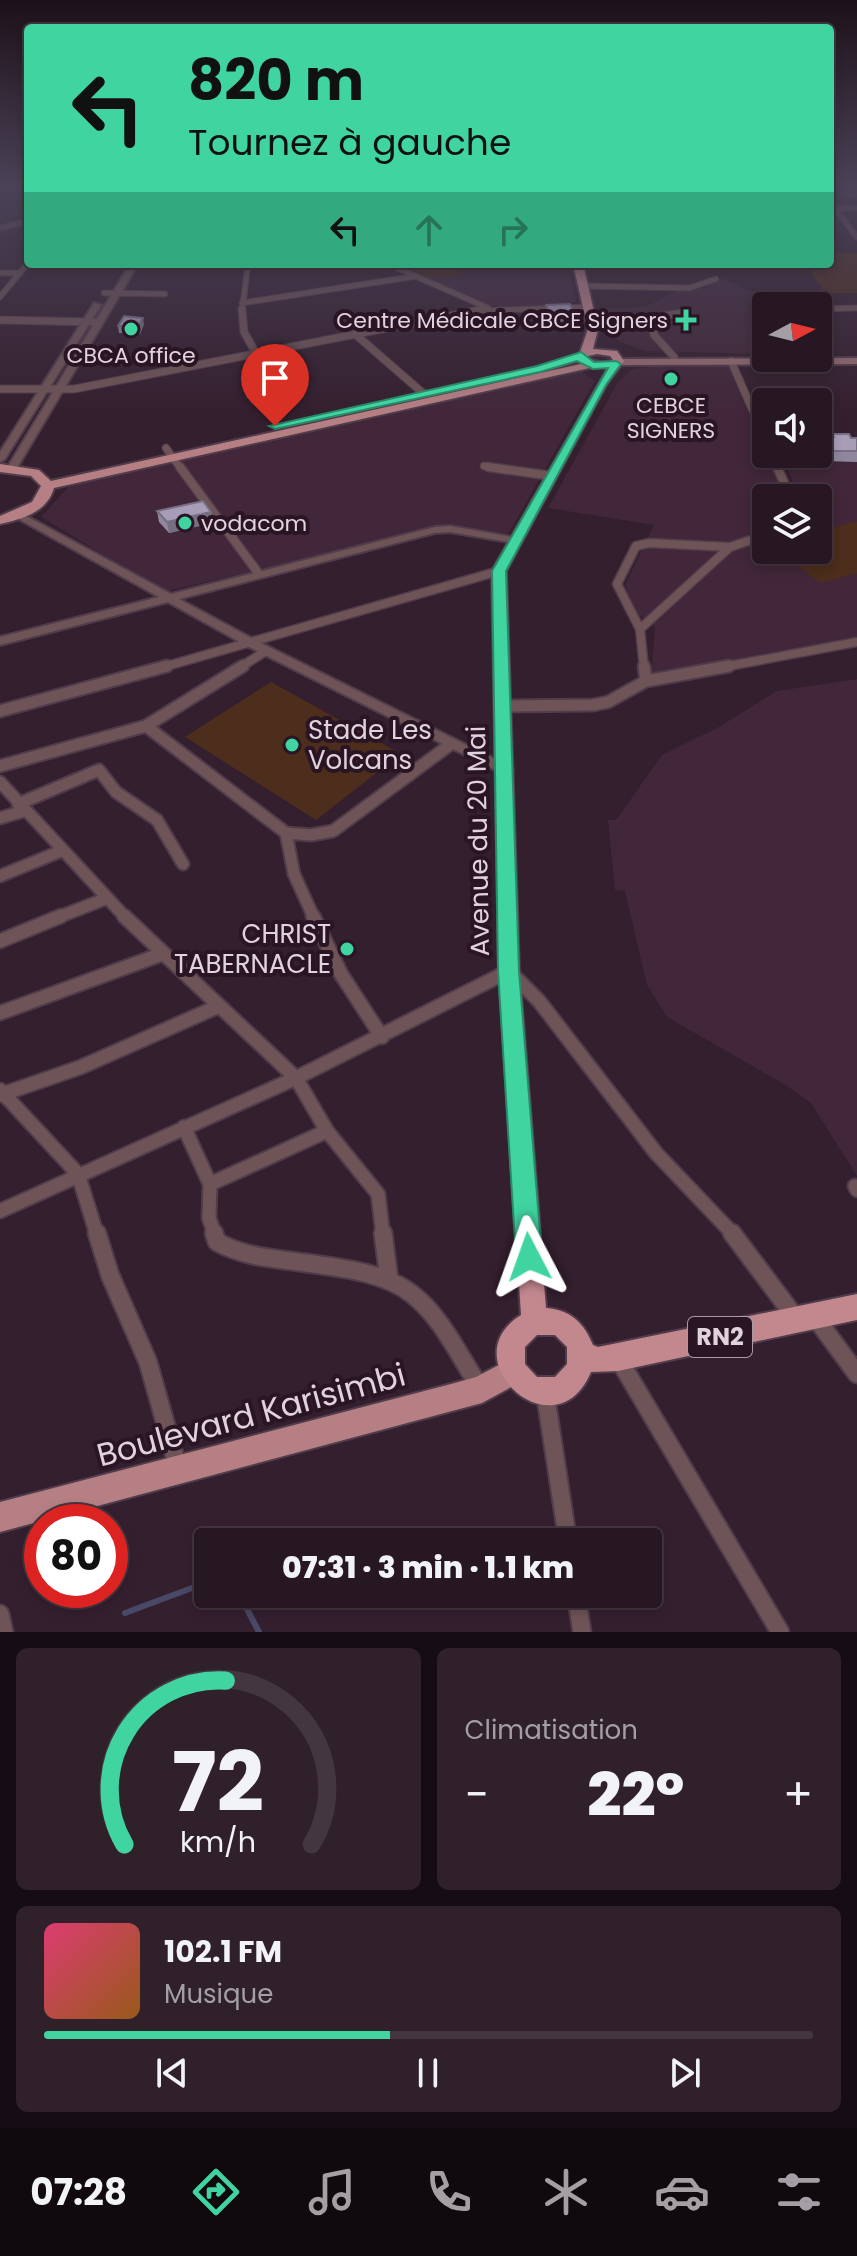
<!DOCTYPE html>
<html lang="fr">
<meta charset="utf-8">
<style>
body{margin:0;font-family:Poppins,sans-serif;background:#2f202a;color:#f1f3f6;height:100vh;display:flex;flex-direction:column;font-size:30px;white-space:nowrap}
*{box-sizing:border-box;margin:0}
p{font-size:26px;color:#a49fa5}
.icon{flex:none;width:44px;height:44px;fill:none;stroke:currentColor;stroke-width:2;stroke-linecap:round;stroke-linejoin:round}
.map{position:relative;height:1632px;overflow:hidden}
.side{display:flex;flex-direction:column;gap:16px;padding:16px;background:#150d13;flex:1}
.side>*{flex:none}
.hud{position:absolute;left:24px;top:24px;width:810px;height:244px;border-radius:8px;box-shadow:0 4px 12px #0003,0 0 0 2px #433640;background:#40d4a1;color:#111;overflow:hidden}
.needle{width:52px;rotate:83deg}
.tools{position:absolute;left:752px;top:292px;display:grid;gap:16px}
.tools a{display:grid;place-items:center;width:80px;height:80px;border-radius:8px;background:#271722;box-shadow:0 4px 12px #0003,0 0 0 2px #433640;font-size:40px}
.speed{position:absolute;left:24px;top:1504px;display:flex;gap:16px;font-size:40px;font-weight:700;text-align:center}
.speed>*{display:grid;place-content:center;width:104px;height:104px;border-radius:50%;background:#271722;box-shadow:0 4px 12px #0003,0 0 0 2px #433640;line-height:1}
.speed .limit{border:12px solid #d22;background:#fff;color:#111}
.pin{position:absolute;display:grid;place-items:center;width:68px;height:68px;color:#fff;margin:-82px -34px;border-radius:50% 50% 50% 0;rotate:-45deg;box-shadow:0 0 8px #0007}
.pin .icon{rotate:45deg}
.me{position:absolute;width:88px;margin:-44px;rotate:356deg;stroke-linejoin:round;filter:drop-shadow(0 0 6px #0008)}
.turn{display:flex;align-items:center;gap:28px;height:168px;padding:0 32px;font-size:36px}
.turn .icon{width:104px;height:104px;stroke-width:2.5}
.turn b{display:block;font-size:56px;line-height:68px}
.lanes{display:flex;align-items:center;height:76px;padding:0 32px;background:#0003;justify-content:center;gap:40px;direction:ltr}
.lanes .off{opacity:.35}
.big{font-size:60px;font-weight:800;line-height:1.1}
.side .widget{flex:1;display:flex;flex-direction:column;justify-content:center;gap:12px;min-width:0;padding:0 28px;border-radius:12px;background:#2f202a}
.side .dial{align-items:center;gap:0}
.dial svg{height:208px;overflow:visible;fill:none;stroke:#433640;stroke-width:7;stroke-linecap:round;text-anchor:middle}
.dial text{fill:#f1f3f6;stroke:none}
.song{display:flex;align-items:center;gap:24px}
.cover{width:96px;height:96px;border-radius:12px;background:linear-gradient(135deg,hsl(340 70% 55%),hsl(30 70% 35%))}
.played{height:8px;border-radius:4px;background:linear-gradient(90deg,#40d4a1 45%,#433640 45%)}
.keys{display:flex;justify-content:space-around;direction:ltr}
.heat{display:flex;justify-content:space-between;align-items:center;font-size:44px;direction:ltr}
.side .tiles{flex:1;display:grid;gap:16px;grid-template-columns:1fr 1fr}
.widget:last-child{grid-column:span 2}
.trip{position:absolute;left:194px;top:1528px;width:468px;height:80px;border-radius:8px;background:#271722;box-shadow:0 4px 12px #0003,0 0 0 2px #433640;font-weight:800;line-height:80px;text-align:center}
.tabs{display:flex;height:128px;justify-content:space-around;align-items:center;background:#10090e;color:#a49fa5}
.tabs .icon{width:56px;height:56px}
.tabs .on{color:#40d4a1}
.tabs b{font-size:36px;color:#f1f3f6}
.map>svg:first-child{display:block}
</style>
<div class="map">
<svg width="857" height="1632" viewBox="0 0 857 1632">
<rect width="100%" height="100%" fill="#341f2e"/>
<!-- built -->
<path fill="#412739" d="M397 264H568L576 302 551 306H491Z
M722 278 780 306H766V354L646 351 620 342 609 332 604 308 645 307 682 288H705Z
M727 362 785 498H766V530L748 534 761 543 766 542V550H818V498H799L782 454H818V440L857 441V637L651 677 655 627 635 612 625 585 654 525 548 508 618 382 633 369 667 364Z
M580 371 595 381 509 533 474 532 443 527 164 592 41 517 72 483Z
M857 679V1176L811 1103 784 1084 667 1017 647 985 625 891 615 890 608 820H616L662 755 719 727 777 691Z"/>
<!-- green -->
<path fill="#4d2d1c" d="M830 253H857V293H825L805 264H830Z
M397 264H459V276L425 277Z
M857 521V573L821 583 777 550H818V532Z
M271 682 401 754 316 820 185 737Z"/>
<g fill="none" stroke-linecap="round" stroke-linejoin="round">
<!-- stream -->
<path stroke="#484867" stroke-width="6" d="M239 1594 259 1632
M125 1613 208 1582"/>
<defs>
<path id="minor-far5" d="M843 194H857
M830 209 857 208
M835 209 857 237
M0 228 28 221
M388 264 488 308
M0 273H20
M583 286 689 288 716 279
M104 293 165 294
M0 297 28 263
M242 303 417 276
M818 309 857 308
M242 311 248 264
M475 311 588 307"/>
<path id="minor-far4" d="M242 309 244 332 257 355
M818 309H829
M0 320 97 322
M355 334 424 394
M818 349 828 361
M674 357 654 335 653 329 662 316 682 313
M731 361 766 441
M0 389H74L485 309
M166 448 181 469
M772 454 778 469
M484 466 502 469"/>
<path id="minor-far3" d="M180 467 259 574
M488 467 552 476
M777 467 791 498
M640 629 730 547 766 535
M160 668 499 571
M239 668 266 651
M644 668 640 629 617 584 636 546 649 543 730 547
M718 668 857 642"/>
<path id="minor-far2" d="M644 666 646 681
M504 706 593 705 608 702 646 681 729 666
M0 711 167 666
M146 726 286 833 311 835 333 831 451 744
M0 766 146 726 243 666
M0 782 126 918
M18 804 99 770 116 792 157 820 183 864
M0 818 24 811
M286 833 294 874 314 918
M0 876 61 851
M56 918 105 899"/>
<path id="minor-far1" d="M124 916 296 1078 327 1131 378 1194 383 1235
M313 916 341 974 382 1037
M0 941 61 916
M0 1013 162 954
M0 1090 78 1174 97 1235
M0 1095 81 1067 219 1006
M184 1127 210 1184 209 1218 215 1235
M210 1184 327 1131
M855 1186 857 1190
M0 1211 296 1078 509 971 539 1001 656 1153 734 1235"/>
<path id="minor" d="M97 1233 110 1275 148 1362 178 1468
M214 1233 217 1242C247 1258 273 1258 306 1263 341 1268 384 1272 412 1294 442 1317 460 1358 481 1389
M383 1233 389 1279
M732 1233 795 1317
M815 1317 857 1374
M618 1358 780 1632
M545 1392 568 1542
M576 1594 582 1632
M0 1614 4 1632"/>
<path id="tertiary" d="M130 264H138L17 468 9 470 7 468Z
M94 303 101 305 5 459 0 462V452Z
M19 512 171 594 435 527 450 526 518 538V542L514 543 450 532 435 533 179 599 255 640 511 767 513 770 506 774 501 773 247 646 168 602 0 645V637L159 597 15 517V513Z"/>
<path id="secondary" d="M857 358V364L618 365 613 362 618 359Z"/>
<path id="primary" d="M0 184H25L0 187Z
M590 362 595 365 594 367 54 488C47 512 23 519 0 524V516L32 502 41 486 31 476 0 472V464L39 470 51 481Z
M514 1357 524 1360 527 1370 524 1380 482 1403 0 1532V1502L451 1384 476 1377Z"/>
<path id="trunk" d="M573 264H583L598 329 593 349 617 351 624 361 606 385 506 571 519 971 546 1308C571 1310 584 1323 593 1345L598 1347 857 1294V1320L618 1371 591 1372C556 1456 449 1360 521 1315L499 971 492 571 608 368 577 361 588 329ZM597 354 610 356 613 360 603 363 588 359V356ZM537 1335H555L567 1347V1364L555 1377H537L525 1364V1347Z"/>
</defs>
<!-- minor-far5 casing -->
<use href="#minor-far5" stroke="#503c4a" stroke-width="7"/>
<!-- minor-far4 casing -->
<use href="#minor-far4" stroke="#503c4a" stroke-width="9"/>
<!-- minor-far3 casing -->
<use href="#minor-far3" stroke="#503c4a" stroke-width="11"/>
<!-- minor-far2 casing -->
<use href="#minor-far2" stroke="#503c4a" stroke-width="15"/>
<!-- minor-far1 casing -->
<use href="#minor-far1" stroke="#503c4a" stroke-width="17"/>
<!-- minor casing -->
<use href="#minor" stroke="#503c4a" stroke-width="21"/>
<!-- tertiary casing -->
<use href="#tertiary" stroke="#503c4a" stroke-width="4"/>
<!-- secondary casing -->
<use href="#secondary" stroke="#503c4a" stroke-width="4"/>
<!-- primary casing -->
<use href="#primary" stroke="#503c4a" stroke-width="4"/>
<!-- trunk casing -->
<use href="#trunk" stroke="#503c4a" stroke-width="4"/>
<!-- minor-far5 -->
<use href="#minor-far5" stroke="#6e5456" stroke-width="5"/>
<!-- minor-far4 -->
<use href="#minor-far4" stroke="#6e5456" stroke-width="7"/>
<!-- minor-far3 -->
<use href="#minor-far3" stroke="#6e5456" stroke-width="8"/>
<!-- minor-far2 -->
<use href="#minor-far2" stroke="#6e5456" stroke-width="11"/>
<!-- minor-far1 -->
<use href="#minor-far1" stroke="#6e5456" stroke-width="13"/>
<!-- minor -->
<use href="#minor" stroke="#6e5456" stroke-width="17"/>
<!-- tertiary -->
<use href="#tertiary" fill="#6e5456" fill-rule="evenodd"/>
<!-- secondary -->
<use href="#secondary" fill="#966c70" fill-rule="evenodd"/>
<!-- primary -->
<use href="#primary" fill="#b57f84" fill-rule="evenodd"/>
<!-- trunk -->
<use href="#trunk" fill="#c3888e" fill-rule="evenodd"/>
</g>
<!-- wall -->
<path fill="#90879e" d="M546 305 576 315 575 325 558 329 549 324 546 314Z
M144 324 140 334 119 333 118 326Z
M832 434 857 438V462L824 461 818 450 820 439 832 437Z
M157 511 212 523 169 533 159 522Z"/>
<!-- shaded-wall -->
<path fill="#766e81" d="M576 315 575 325 558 329 559 319Z
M143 318 144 324 140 334 138 328Z
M211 512 212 523 169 533 167 522Z"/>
<!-- building -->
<path fill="#a89db8" stroke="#766e81" stroke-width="2" d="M570 304 576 315 559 319 550 315 546 305Z
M124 316 143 318 138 328 118 326Z
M832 434H849L851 438H857V451H826L820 439 834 437Z
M203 501 211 512 167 522 157 511Z"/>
<!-- sky -->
<linearGradient id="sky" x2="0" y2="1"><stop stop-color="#1d1119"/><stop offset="0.45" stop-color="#4a4257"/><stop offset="1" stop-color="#4a4257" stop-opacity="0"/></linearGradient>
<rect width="857" height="413" fill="url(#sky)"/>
<!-- route -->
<path fill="#40d4a1" stroke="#2a8a69" stroke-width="2" d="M581 352 594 362 616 361 621 364 606 385 506 571 519 971 542 1257 538 1266 529 1270 520 1266 516 1257 498 971 492 571 608 368 593 369 577 361 540 372 275 429 269 426 537 366Z"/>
<!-- markers -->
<g fill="#40d4a1" stroke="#2a1524" stroke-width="3">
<path d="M682 308h8v8h8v8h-8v8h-8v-8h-8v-8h8z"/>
<circle cx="131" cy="329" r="8"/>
<circle cx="671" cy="379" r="8"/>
<circle cx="185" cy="523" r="8"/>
<circle cx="292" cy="745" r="8"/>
<circle cx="347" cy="949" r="8"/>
</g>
<g text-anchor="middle" stroke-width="8" stroke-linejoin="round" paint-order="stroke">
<!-- far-poi labels -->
<g font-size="22" fill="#e1d3dc" stroke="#2a1524">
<text x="668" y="328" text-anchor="end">Centre Médicale CBCE Signers</text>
<text x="131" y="363">CBCA office</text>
<text x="671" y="413">CEBCE<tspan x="671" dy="25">SIGNERS</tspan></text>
<text x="201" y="531" text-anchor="start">vodacom</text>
</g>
<!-- shield labels -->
<rect fill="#2a1524" stroke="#aa9aa5" stroke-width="2" x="688" y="1317" width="64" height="40" rx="6"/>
<g font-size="24" font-weight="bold" fill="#e1d3dc">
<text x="720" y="1345">RN2</text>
</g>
<!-- poi labels -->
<g font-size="26" fill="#e1d3dc" stroke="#2a1524" text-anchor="start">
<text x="308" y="739">Stade Les<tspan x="308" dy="30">Volcans</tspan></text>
<text x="331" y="943" text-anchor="end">CHRIST<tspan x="331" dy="30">TABERNACLE</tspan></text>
</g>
<!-- street labels -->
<g font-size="26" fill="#e1d3dc" stroke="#2a1524">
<text transform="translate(478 841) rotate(-91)" y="9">Avenue du 20 Mai</text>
</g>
<!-- near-street labels -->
<g font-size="32" fill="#e1d3dc" stroke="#2a1524">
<text transform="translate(251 1415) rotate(-15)" y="11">Boulevard Karisimbi</text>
</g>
</g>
</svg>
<div class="tools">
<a><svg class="needle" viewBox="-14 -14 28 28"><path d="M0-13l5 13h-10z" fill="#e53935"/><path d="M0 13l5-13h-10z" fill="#a49fa5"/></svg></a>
<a><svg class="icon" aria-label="sound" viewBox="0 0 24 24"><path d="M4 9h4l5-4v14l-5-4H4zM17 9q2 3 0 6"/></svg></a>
<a><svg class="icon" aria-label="layers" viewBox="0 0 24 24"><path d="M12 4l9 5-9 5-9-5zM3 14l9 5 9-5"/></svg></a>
</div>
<div class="speed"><div class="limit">80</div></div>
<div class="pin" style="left:275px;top:426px;background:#d93025"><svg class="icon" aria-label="arrive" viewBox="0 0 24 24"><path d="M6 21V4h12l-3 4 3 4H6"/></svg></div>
<svg class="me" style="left:529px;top:1257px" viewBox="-20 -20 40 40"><path d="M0-17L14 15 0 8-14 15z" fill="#40d4a1" stroke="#fff" stroke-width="4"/></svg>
<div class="trip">07:31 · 3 min · 1.1 km</div>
<div class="hud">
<div class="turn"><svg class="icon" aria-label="left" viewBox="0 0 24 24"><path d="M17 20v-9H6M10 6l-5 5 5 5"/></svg><div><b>820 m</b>Tournez à gauche</div></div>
<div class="lanes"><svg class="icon" aria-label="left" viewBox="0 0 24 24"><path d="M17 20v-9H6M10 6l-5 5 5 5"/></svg><svg class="icon off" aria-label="ahead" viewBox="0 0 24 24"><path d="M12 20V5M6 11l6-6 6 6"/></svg><svg class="icon off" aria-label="right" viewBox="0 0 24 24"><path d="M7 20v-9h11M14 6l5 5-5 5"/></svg></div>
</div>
</div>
<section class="side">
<div class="tiles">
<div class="widget dial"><svg viewBox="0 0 100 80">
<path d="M14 69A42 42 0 1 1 86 69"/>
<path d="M14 69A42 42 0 0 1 53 6" stroke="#40d4a1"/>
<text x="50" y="56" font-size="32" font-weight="700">72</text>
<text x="50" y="72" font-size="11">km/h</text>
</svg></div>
<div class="widget"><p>Climatisation</p>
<div class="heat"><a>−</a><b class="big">22°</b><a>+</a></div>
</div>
<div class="widget">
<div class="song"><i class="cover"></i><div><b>102.1 FM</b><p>Musique</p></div></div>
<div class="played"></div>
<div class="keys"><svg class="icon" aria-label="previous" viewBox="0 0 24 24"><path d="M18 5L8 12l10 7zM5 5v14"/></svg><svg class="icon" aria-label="pause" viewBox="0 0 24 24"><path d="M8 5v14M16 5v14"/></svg><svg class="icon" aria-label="next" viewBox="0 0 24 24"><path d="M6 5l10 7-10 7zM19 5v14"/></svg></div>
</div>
</div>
</section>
<nav class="tabs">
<b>07:28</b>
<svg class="icon on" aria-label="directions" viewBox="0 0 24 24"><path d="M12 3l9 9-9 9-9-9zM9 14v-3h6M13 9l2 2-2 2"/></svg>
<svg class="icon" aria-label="music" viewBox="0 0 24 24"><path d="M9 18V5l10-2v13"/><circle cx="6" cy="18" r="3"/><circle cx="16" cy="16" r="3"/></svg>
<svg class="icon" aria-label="phone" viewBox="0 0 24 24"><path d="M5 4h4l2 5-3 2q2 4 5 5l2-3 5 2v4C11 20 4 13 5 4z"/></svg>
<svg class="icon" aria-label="climate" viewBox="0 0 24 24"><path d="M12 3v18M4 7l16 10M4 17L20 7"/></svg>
<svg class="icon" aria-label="car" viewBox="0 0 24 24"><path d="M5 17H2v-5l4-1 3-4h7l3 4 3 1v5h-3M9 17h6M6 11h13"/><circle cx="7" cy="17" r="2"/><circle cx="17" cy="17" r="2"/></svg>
<svg class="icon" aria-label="filters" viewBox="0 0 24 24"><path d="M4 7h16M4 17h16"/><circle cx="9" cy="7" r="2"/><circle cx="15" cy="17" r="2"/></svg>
</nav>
